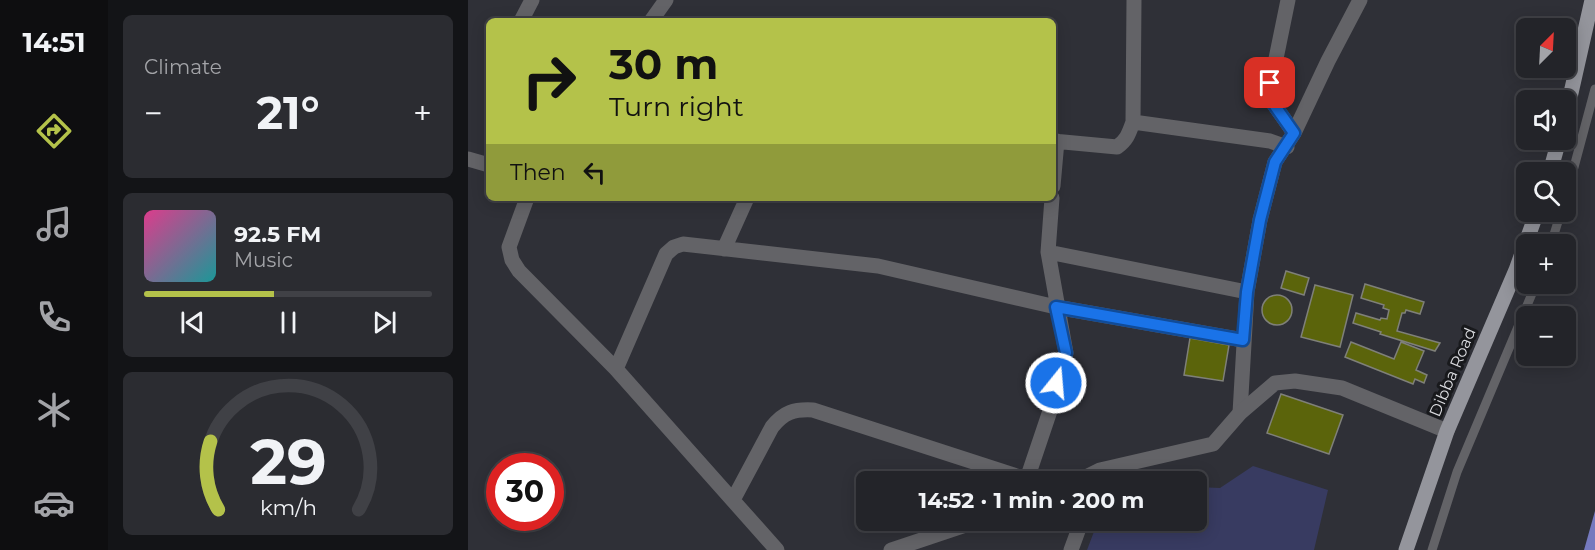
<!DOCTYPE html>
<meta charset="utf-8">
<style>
body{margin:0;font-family:Montserrat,sans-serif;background:#2b2c31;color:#f1f3f6;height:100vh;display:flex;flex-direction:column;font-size:22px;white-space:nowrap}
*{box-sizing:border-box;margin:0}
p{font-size:20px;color:#a3a4a8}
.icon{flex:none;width:33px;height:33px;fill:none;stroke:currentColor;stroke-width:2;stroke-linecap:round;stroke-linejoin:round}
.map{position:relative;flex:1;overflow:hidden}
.details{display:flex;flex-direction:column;gap:15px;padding:15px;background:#131417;width:360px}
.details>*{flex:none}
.top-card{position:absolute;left:18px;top:18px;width:570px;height:183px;border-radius:9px;box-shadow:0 3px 15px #0003,0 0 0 2px #404146;background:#b4c24a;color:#111;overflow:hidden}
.needle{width:39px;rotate:24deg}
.controls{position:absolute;left:1048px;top:18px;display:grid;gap:12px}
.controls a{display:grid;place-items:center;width:60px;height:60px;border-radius:9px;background:#232429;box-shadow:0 3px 15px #0003,0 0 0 2px #404146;font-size:30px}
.speed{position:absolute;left:18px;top:453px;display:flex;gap:12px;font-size:30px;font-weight:700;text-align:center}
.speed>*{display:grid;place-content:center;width:78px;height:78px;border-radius:50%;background:#232429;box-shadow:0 3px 15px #0003,0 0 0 2px #404146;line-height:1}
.speed .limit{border:9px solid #d22;background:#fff;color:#111}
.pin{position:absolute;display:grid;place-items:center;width:51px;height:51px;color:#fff;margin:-26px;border-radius:12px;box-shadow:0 3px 9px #0006}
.me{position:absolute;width:66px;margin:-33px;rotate:17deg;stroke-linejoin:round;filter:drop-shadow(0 0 4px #0008)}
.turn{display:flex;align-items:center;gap:21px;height:126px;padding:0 24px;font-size:27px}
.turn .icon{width:78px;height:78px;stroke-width:2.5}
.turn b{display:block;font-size:42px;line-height:51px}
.then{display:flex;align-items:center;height:57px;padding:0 24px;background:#0003;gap:12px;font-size:22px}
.big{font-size:45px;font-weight:700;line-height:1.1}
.details .card{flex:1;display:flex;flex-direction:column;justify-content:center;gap:9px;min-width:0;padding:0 21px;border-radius:9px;background:#2b2c31}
.details .dial{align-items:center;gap:0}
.dial svg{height:156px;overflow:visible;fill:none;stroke:#404146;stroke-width:7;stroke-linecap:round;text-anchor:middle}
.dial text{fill:#f1f3f6;stroke:none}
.song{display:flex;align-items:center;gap:18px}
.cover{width:72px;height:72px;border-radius:9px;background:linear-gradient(135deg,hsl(330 70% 55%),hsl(180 70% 35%))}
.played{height:6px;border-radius:3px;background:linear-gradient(90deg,#b4c24a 45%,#404146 45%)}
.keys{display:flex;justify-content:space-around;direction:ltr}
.heat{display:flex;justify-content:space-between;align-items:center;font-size:33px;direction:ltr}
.trip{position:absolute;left:388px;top:471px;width:351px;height:60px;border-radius:9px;background:#232429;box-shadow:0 3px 15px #0003,0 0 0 2px #404146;font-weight:700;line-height:60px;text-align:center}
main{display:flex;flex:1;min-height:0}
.menu{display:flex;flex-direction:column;width:108px;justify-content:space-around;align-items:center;background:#0e0e10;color:#a3a4a8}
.menu .icon{width:42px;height:42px}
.menu .on{color:#b4c24a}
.menu b{font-size:27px;color:#f1f3f6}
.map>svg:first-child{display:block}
</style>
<main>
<nav class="menu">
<b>14:51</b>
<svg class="icon on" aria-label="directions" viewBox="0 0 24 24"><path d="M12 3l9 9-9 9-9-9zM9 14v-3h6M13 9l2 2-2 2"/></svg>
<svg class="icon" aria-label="music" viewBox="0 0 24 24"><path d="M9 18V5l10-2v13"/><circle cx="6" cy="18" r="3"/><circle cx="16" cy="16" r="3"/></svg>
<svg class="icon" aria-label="phone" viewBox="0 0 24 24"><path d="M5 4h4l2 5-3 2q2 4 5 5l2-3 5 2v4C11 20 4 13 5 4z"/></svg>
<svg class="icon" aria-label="climate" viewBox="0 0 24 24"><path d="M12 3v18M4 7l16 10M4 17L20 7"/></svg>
<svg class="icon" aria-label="car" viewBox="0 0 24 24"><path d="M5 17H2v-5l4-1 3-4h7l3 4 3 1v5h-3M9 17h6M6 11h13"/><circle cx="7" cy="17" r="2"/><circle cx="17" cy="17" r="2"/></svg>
</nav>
<section class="details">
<div class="card"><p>Climate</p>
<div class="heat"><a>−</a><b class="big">21°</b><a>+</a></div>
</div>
<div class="card">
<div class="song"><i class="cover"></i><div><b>92.5 FM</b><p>Music</p></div></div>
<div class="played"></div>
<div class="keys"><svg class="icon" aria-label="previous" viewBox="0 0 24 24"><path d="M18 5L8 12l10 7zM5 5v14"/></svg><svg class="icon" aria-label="pause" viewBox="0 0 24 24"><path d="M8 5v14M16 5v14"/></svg><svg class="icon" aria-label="next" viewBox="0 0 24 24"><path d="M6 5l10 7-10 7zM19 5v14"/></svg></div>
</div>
<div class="card dial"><svg viewBox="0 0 100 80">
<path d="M14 69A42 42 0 1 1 86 69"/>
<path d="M14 69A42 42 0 0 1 10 34" stroke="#b4c24a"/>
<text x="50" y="56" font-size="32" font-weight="700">29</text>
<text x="50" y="72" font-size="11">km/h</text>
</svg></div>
</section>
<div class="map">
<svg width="1127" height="550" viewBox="0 0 1127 550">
<rect width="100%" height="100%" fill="#2f3037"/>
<!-- green -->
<path fill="#383b61" d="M785 466 860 490 846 550H619L630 521 729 520V487L752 488Z"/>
<!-- water -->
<path fill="#7579be" d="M1127 511V550H1116Z"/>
<!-- building -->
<path fill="#5b640b" stroke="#7f8079" stroke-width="1.5" d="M818 271 841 278 836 295 813 288Z
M897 284 956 302 952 314 938 310 937 313H934L929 331 972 343 967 351 912 334 913 332 885 323 888 313 912 320 913 318 919 319 921 310 915 308 916 305 893 298Z
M847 285 885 295 872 347 833 337Z
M794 310a15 15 0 1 1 30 0a15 15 0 1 1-30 0Z
M722 338 761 345 755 381 716 375Z
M883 342 926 359 933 342 956 351 948 370 959 375 956 383 947 379 945 384 877 357Z
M813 394 875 415 861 454 799 433Z"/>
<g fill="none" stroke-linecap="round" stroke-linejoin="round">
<!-- service -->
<path stroke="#636367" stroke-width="9" d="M1098 197 1127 89
M1083 244 1093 212
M964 550 989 472 1068 284"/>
<!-- minor -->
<path stroke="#636367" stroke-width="15" d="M820 0 803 83 805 103 826 133
M53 21 64 0
M183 21 198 0
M665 122 802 141 819 147
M585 141 649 147C659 140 661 133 665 122L666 0
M0 159 21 165
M585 186 589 141
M59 198 41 247 44 260 51 271 148 369 309 550
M256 249 279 198
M580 252 779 292
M148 369 198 254 206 247 215 244 410 266 588 307 775 340
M772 413 779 292 792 220 807 162 826 133 860 61 892 0
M558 482 586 399 588 383 598 353 580 252 584 198
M265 500 304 427C316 412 326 409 345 410L558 479
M603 550 614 520"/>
<!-- tertiary -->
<path stroke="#636367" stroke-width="15" d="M608 482 632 470 745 444 772 413 807 383 827 381 874 388 979 431
M423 550 513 520"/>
<!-- primary -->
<path stroke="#94959c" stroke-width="15" d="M1098 115 1124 0
M1082 172 1091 140
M938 550 979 431 1048 270 1069 212"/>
</g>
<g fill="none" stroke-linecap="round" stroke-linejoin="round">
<defs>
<path id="route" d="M588 383 598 353 588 307 775 340 779 292 792 220 807 162 826 133 805 103 802 83"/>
</defs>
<!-- route casing -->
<use href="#route" stroke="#114b97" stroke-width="15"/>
<!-- route -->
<use href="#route" stroke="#1a73e8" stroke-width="10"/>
</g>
<g text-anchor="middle" stroke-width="6" stroke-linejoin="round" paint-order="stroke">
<!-- street labels -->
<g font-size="16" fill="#dbdce0" stroke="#18191c">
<text transform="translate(984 372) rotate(-67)" y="6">Dibba Road</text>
</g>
</g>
</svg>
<div class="controls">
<a><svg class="needle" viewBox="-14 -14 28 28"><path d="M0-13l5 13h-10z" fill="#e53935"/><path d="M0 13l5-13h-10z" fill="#a3a4a8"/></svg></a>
<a><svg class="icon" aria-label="sound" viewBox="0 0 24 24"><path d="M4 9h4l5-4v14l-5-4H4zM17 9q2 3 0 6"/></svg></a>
<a><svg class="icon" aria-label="search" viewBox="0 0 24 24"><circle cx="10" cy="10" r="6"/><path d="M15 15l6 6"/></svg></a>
<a>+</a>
<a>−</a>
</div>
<div class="speed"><div class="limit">30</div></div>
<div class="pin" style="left:802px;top:83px;background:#d93025"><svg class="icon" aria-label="arrive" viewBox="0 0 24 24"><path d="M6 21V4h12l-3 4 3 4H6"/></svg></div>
<svg class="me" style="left:588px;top:383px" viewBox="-20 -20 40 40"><circle r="17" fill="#1a73e8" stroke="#fff" stroke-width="3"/><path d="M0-11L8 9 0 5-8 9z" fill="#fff"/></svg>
<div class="trip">14:52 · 1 min · 200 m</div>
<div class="top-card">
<div class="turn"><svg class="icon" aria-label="right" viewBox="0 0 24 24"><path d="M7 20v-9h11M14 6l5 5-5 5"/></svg><div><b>30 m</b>Turn right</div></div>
<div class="then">Then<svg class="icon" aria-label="left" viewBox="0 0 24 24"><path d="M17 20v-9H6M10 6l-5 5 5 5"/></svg></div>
</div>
</div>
</main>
